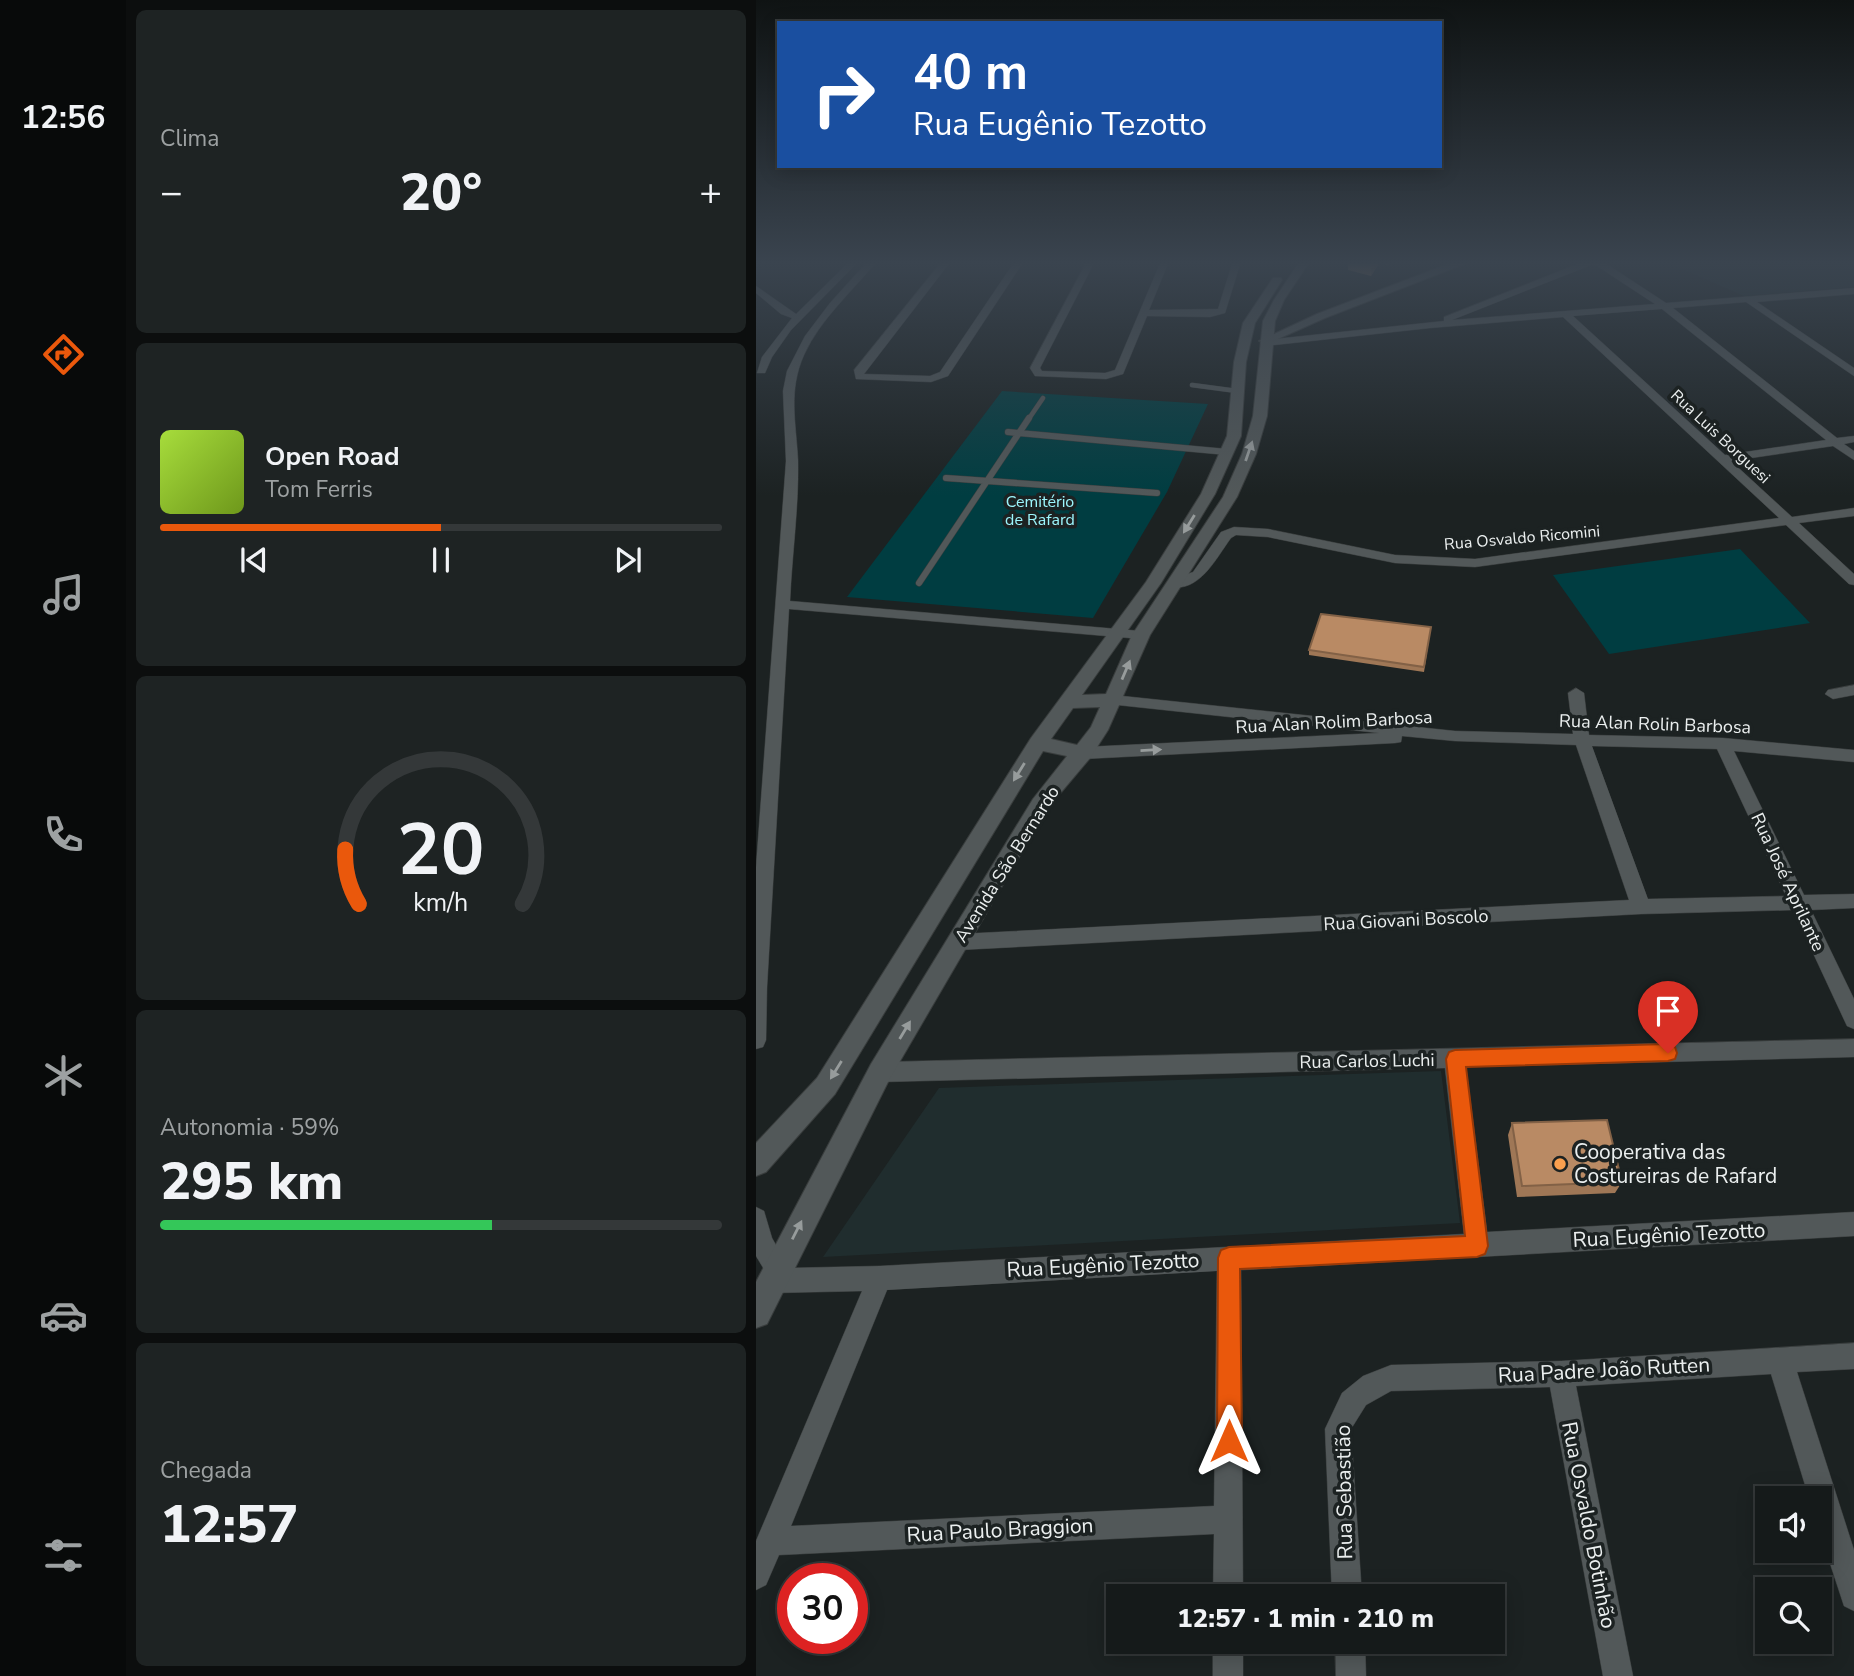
<!DOCTYPE html>
<html lang="pt">
<meta charset="utf-8">
<style>
body{margin:0;font-family:"Nunito Sans",sans-serif;background:#1e2323;color:#f1f3f6;height:100vh;display:flex;flex-direction:column;font-size:26px;white-space:nowrap}
*{box-sizing:border-box;margin:0}
p{font-size:23px;color:#9da1a2}
.icon{flex:none;width:38px;height:38px;fill:none;stroke:currentColor;stroke-width:2;stroke-linecap:round;stroke-linejoin:round}
.map{position:relative;flex:1;overflow:hidden}
.details{display:flex;flex-direction:column;gap:10px;padding:10px;background:#0c0e0e;width:630px}
.details>*{flex:none}
.top-card{position:absolute;left:21px;top:21px;width:665px;height:147px;border-radius:0px;box-shadow:0 4px 18px #0003,0 0 0 2px #343839;background:#1a4fa0;color:#fff;overflow:hidden}
.fabs{position:absolute;left:999px;top:1486px;display:grid;gap:14px}
.fabs a{display:grid;place-items:center;width:77px;height:77px;border-radius:0px;background:#151a1a;box-shadow:0 4px 18px #0003,0 0 0 2px #343839;font-size:35px}
.speed{position:absolute;left:21px;top:1563px;display:flex;gap:14px;font-size:35px;font-weight:700;text-align:center}
.speed>*{display:grid;place-content:center;width:91px;height:91px;border-radius:50%;background:#151a1a;box-shadow:0 4px 18px #0003,0 0 0 2px #343839;line-height:1}
.speed .limit{border:10px solid #d22;background:#fff;color:#111}
.pin{position:absolute;display:grid;place-items:center;width:60px;height:60px;color:#fff;margin:-72px -30px;border-radius:50% 50% 50% 0;rotate:-45deg;box-shadow:0 0 7px #0007}
.pin .icon{rotate:45deg}
.me{position:absolute;width:77px;margin:-38px;rotate:0deg;stroke-linejoin:round;filter:drop-shadow(0 0 5px #0008)}
.turn{display:flex;align-items:center;gap:24px;height:147px;padding:0 21px;font-size:32px}
.turn .icon{width:91px;height:91px;stroke-width:2.5}
.turn b{display:block;font-size:49px;line-height:60px}
.big{font-size:52px;font-weight:800;line-height:1.1}
.details .widget{flex:1;display:flex;flex-direction:column;justify-content:center;gap:10px;min-width:0;padding:0 24px;border-radius:10px;background:#1e2323}
.details .dial{align-items:center;gap:0}
.dial svg{height:182px;overflow:visible;fill:none;stroke:#343839;stroke-width:7;stroke-linecap:round;text-anchor:middle}
.dial text{fill:#f1f3f6;stroke:none}
.song{display:flex;align-items:center;gap:21px}
.cover{width:84px;height:84px;border-radius:10px;background:linear-gradient(135deg,hsl(80 70% 55%),hsl(80 70% 35%))}
.played{height:7px;border-radius:4px;background:linear-gradient(90deg,#ea580c 50%,#343839 50%)}
.keys{display:flex;justify-content:space-around;direction:ltr}
.heat{display:flex;justify-content:space-between;align-items:center;font-size:38px;direction:ltr}
.charge{height:10px;border-radius:5px;background:linear-gradient(90deg,#34c759 59%,#343839 0)}
.trip{position:absolute;left:350px;top:1584px;width:399px;height:70px;border-radius:0px;background:#151a1a;box-shadow:0 4px 18px #0003,0 0 0 2px #343839;font-weight:800;line-height:70px;text-align:center}
main{display:flex;flex:1;min-height:0}
.dock{display:flex;flex-direction:column;width:126px;justify-content:space-around;align-items:center;background:#080a0a;color:#9da1a2}
.dock .icon{width:49px;height:49px}
.dock .selected{color:#ea580c}
.dock b{font-size:32px;color:#f1f3f6}
.map>svg:first-child{display:block}
</style>
<main>
<nav class="dock">
<b>12:56</b>
<svg class="icon selected" aria-label="directions" viewBox="0 0 24 24"><path d="M12 3l9 9-9 9-9-9zM9 14v-3h6M13 9l2 2-2 2"/></svg>
<svg class="icon" aria-label="music" viewBox="0 0 24 24"><path d="M9 18V5l10-2v13"/><circle cx="6" cy="18" r="3"/><circle cx="16" cy="16" r="3"/></svg>
<svg class="icon" aria-label="phone" viewBox="0 0 24 24"><path d="M5 4h4l2 5-3 2q2 4 5 5l2-3 5 2v4C11 20 4 13 5 4z"/></svg>
<svg class="icon" aria-label="climate" viewBox="0 0 24 24"><path d="M12 3v18M4 7l16 10M4 17L20 7"/></svg>
<svg class="icon" aria-label="car" viewBox="0 0 24 24"><path d="M5 17H2v-5l4-1 3-4h7l3 4 3 1v5h-3M9 17h6M6 11h13"/><circle cx="7" cy="17" r="2"/><circle cx="17" cy="17" r="2"/></svg>
<svg class="icon" aria-label="filters" viewBox="0 0 24 24"><path d="M4 7h16M4 17h16"/><circle cx="9" cy="7" r="2"/><circle cx="15" cy="17" r="2"/></svg>
</nav>
<section class="details">
<div class="widget"><p>Clima</p>
<div class="heat"><a>−</a><b class="big">20°</b><a>+</a></div>
</div>
<div class="widget">
<div class="song"><i class="cover"></i><div><b>Open Road</b><p>Tom Ferris</p></div></div>
<div class="played"></div>
<div class="keys"><svg class="icon" aria-label="previous" viewBox="0 0 24 24"><path d="M18 5L8 12l10 7zM5 5v14"/></svg><svg class="icon" aria-label="pause" viewBox="0 0 24 24"><path d="M8 5v14M16 5v14"/></svg><svg class="icon" aria-label="next" viewBox="0 0 24 24"><path d="M6 5l10 7-10 7zM19 5v14"/></svg></div>
</div>
<div class="widget dial"><svg viewBox="0 0 100 80">
<path d="M14 69A42 42 0 1 1 86 69"/>
<path d="M14 69A42 42 0 0 1 8 45" stroke="#ea580c"/>
<text x="50" y="56" font-size="32" font-weight="700">20</text>
<text x="50" y="72" font-size="11">km/h</text>
</svg></div>
<div class="widget"><p>Autonomia · 59%</p><b class="big">295 km</b><div class="charge"></div></div>
<div class="widget"><p>Chegada</p><b class="big">12:57</b></div>
</section>
<div class="map">
<svg width="1098" height="1676" viewBox="0 0 1098 1676">
<rect width="100%" height="100%" fill="#1c2222"/>
<!-- built -->
<path fill="#202d2e" d="M908 261H1094L1098 263V287L988 296Z
M685 1071 704 1223 67 1257 183 1088Z"/>
<!-- green -->
<path fill="#003d41" d="M246 391 452 404 411 492 337 618 91 597Z
M984 549 1054 623 853 654 797 575Z"/>
<g fill="none" stroke-linecap="round" stroke-linejoin="round">
<defs>
<path id="service-far1" d="M436 385 481 391
M272 420 287 398"/>
<path id="service" d="M252 432 471 452
M190 478 401 493
M163 583 273 418"/>
<path id="minor" d="M94 261H103L35 330 16 357 9 373H1L6 357 36 318 25 314 0 293V286L40 314Z
M112 261H121C96 292 65 318 48 355 32 391 40 422 42 460 43 507 36 554 34 601L385 631 392 635 385 639 33 609 11 987 10 1040 7 1047 0 1049V867L30 461 27 391 31 371 49 336 74 303Z
M186 261H195L108 374 174 376 184 372 259 261H268L192 376 175 382 100 379 98 370Z
M331 261H339L284 368 286 371 349 373 359 370 405 261H413L393 310 462 309 477 261H485L469 313 454 317 391 316 367 374 350 379 279 376 274 368Z
M829 261H846L910 303 1098 288V294L1001 302 1098 368V376L990 302 917 308 1081 438 1098 436V442L1088 444 1098 451V460L1077 446 975 461 1036 517 1098 508V516L1043 523 1098 574V585L1093 584 1030 525 719 567 639 563 512 537 480 535 475 538C460 558 444 593 413 587V581L437 572 465 532 478 527 512 529 639 555 719 559 1023 518 807 317 674 328 509 346 504 343 509 340 688 321V317ZM838 264 899 304 696 320ZM906 309 1070 440 969 455 817 316Z
M1098 685V695L1077 699 1069 694 1072 690Z
M820 688 828 693 833 735 967 738 1098 750V762L978 751 1048 895 1098 894V908L1055 910 1098 999V1029L1091 1026 1037 910 885 914 203 950 196 948 193 942 196 936 203 934 873 900 820 745 699 741 646 736 645 742 639 743 327 759 319 753 327 747 623 733 352 704 349 700 357 695 699 731 817 734 812 693ZM836 746 961 749 1030 896 892 899Z
M1098 1039V1057L710 1067 731 1232 1098 1212V1236L485 1270 487 1596H457L458 1534 23 1555 10 1585 0 1590V1541L106 1291 15 1293 6 1290 3 1281 9 1271 0 1256V1207L8 1211 16 1238 33 1268 124 1266 708 1234 689 1068 124 1082 117 1079 113 1072 117 1065 124 1062ZM461 1271 458 1506 35 1526 131 1290Z
M1098 1343V1369L1041 1372 1098 1550V1611L1088 1606 1064 1533V1498H1053L1015 1374 820 1386 877 1676H847L794 1387 635 1391 610 1405 595 1429 606 1596H576L569 1429 586 1393 607 1376 635 1365 805 1361Z
M457 1642H487V1676H457Z
M579 1642H609L610 1676H580Z"/>
<path id="tertiary" d="M700 261H716L569 318 513 343 503 341 561 314Z"/>
<path id="secondary" d="M544 261H554L528 300 519 321 511 416 500 454 481 497 394 635 352 730 334 758 291 809 133 1080 11 1324 0 1328V1282L115 1064 277 799 311 756 287 751 79 1094 10 1172 0 1176V1143L61 1078 275 738 390 582 445 494 471 436 478 362 487 323 517 278H525L526 280 499 323 490 362 485 436 459 494 405 583 326 695 350 694 376 635 467 497 486 454 497 416 507 321 518 300ZM344 707 335 727 321 745 295 739 317 708Z"/>
</defs>
<!-- service-far1 casing -->
<use href="#service-far1" stroke="#393d3d" stroke-width="5"/>
<!-- service casing -->
<use href="#service" stroke="#393d3d" stroke-width="7"/>
<!-- minor casing -->
<use href="#minor" stroke="#393d3d" stroke-width="1"/>
<!-- tertiary casing -->
<use href="#tertiary" stroke="#393d3d" stroke-width="2"/>
<!-- secondary casing -->
<use href="#secondary" stroke="#393d3d" stroke-width="2"/>
<!-- service-far1 -->
<use href="#service-far1" stroke="#525859" stroke-width="4.5"/>
<!-- service -->
<use href="#service" stroke="#525859" stroke-width="6"/>
<!-- minor -->
<use href="#minor" fill="#525859" fill-rule="evenodd"/>
<!-- tertiary -->
<use href="#tertiary" fill="#525859" fill-rule="evenodd"/>
<!-- secondary -->
<use href="#secondary" fill="#525859" fill-rule="evenodd"/>
</g>
<!-- wall -->
<path fill="#9f7756" d="M592 261H622V265L615 276 592 270Z
M675 627 668 672 553 655V650Z
M756 1123 866 1182 859 1193 761 1197 752 1135Z"/>
<!-- shaded-wall -->
<path fill="#826146" d="M616 261H622V265L615 276Z
M629 261H651L629 265Z"/>
<!-- building -->
<path fill="#b98a64" stroke="#826146" stroke-width="2" d="M565 614 675 627 668 667 553 650Z
M851 1120 866 1182 766 1186 756 1123Z"/>
<!-- one-way arrows -->
<defs><path id="oneway-solid" d="M-6-.8H1V-3.2L6.5 0L1 3.2V.8H-6Z" transform="scale(1.75)"/></defs>
<g fill="#979c9c">
<use href="#oneway-solid" transform="translate(493 451) rotate(-71)"/>
<use href="#oneway-solid" transform="translate(433 524) rotate(122)"/>
<use href="#oneway-solid" transform="translate(370 670) rotate(-67)"/>
<use href="#oneway-solid" transform="translate(395 750) rotate(-3)"/>
<use href="#oneway-solid" transform="translate(263 772) rotate(122)"/>
<use href="#oneway-solid" transform="translate(149 1030) rotate(-59)"/>
<use href="#oneway-solid" transform="translate(80 1070) rotate(122)"/>
<use href="#oneway-solid" transform="translate(41 1230) rotate(-63)"/>
</g>
<!-- sky -->
<linearGradient id="sky" x2="0" y2="1"><stop stop-color="#0f1313"/><stop offset="0.53" stop-color="#3a444f"/><stop offset="1" stop-color="#3a444f" stop-opacity="0"/></linearGradient>
<rect width="1098" height="496" fill="url(#sky)"/>
<!-- route -->
<path fill="#ea580c" stroke="#983908" stroke-width="2" d="M912 1044 919 1047 921 1053 919 1059 912 1061 710 1067 732 1246 729 1254 721 1257 484 1269 486 1441 482 1450 473 1453 465 1450 461 1441 462 1258 465 1250 473 1247 709 1236 690 1059 693 1052 699 1050Z"/>
<!-- markers -->
<circle fill="#fa9f4e" stroke="#1c2222" stroke-width="2.5" cx="804" cy="1164" r="7"/>
<g text-anchor="middle" stroke-width="7" stroke-linejoin="round" paint-order="stroke">
<!-- far-street labels -->
<g font-size="16" fill="#ebefef" stroke="#1c2222">
<text transform="translate(965 436) rotate(43)" y="6">Rua Luis Borguesi</text>
<text transform="translate(766 537) rotate(-5)" y="6">Rua Osvaldo Ricomini</text>
</g>
<!-- far-park labels -->
<g font-size="16" fill="#9cf5fc" stroke="#1c2222">
<text x="284" y="507">Cemitério<tspan x="284" dy="18">de Rafard</tspan></text>
</g>
<!-- street labels -->
<g font-size="18" fill="#ebefef" stroke="#1c2222">
<text transform="translate(578 722) rotate(-3)" y="6">Rua Alan Rolim Barbosa</text>
<text transform="translate(899 724) rotate(2)" y="6">Rua Alan Rolin Barbosa</text>
<text transform="translate(251 864) rotate(-58)" y="6">Avenida São Bernardo</text>
<text transform="translate(1032 882) rotate(65)" y="6">Rua José Aprilante</text>
<text transform="translate(650 920) rotate(-3)" y="6">Rua Giovani Boscolo</text>
<text transform="translate(611 1061) rotate(-1)" y="6">Rua Carlos Luchi</text>
</g>
<!-- near-poi labels -->
<g font-size="21" fill="#ebefef" stroke="#1c2222" text-anchor="start">
<text x="818" y="1159">Cooperativa das<tspan x="818" dy="24">Costureiras de Rafard</tspan></text>
</g>
<!-- near-street labels -->
<g font-size="21" fill="#ebefef" stroke="#1c2222">
<text transform="translate(913 1235) rotate(-3)" y="7">Rua Eugênio Tezotto</text>
<text transform="translate(347 1265) rotate(-3)" y="7">Rua Eugênio Tezotto</text>
<text transform="translate(848 1370) rotate(-3)" y="7">Rua Padre João Rutten</text>
<text transform="translate(588 1492) rotate(-91)" y="7">Rua Sebastião</text>
<text transform="translate(833 1525) rotate(79)" y="7">Rua Osvaldo Botinhão</text>
<text transform="translate(244 1530) rotate(-3)" y="7">Rua Paulo Braggion</text>
</g>
</g>
</svg>
<div class="fabs">
<a><svg class="icon" aria-label="sound" viewBox="0 0 24 24"><path d="M4 9h4l5-4v14l-5-4H4zM17 9q2 3 0 6"/></svg></a>
<a><svg class="icon" aria-label="search" viewBox="0 0 24 24"><circle cx="10" cy="10" r="6"/><path d="M15 15l6 6"/></svg></a>
</div>
<div class="speed"><div class="limit">30</div></div>
<div class="pin" style="left:912px;top:1053px;background:#d93025"><svg class="icon" aria-label="arrive" viewBox="0 0 24 24"><path d="M6 21V4h12l-3 4 3 4H6"/></svg></div>
<svg class="me" style="left:473px;top:1441px" viewBox="-20 -20 40 40"><path d="M0-17L14 15 0 8-14 15z" fill="#ea580c" stroke="#fff" stroke-width="4"/></svg>
<div class="trip">12:57 · 1 min · 210 m</div>
<div class="top-card">
<div class="turn"><svg class="icon" aria-label="right" viewBox="0 0 24 24"><path d="M7 20v-9h11M14 6l5 5-5 5"/></svg><div><b>40 m</b>Rua Eugênio Tezotto</div></div>
</div>
</div>
</main>
